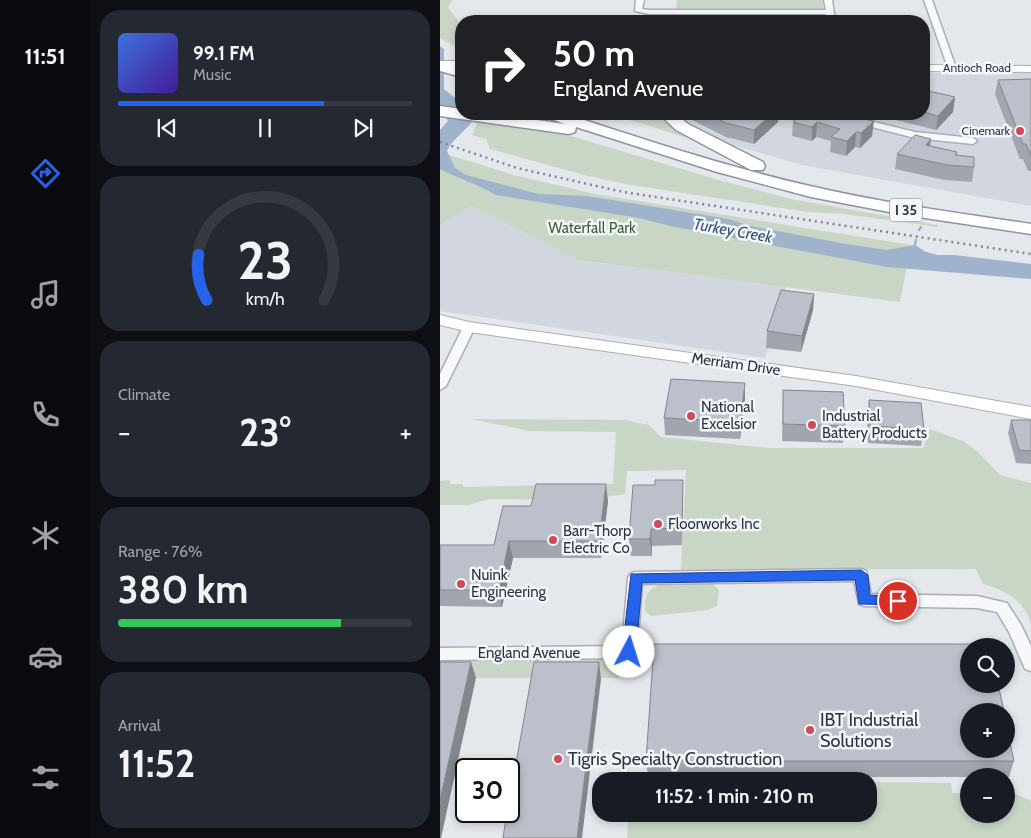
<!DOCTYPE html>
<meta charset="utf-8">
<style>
body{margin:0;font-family:Cabin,sans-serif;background:#242831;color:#f1f3f6;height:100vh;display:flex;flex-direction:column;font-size:19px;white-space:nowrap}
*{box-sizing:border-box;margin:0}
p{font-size:16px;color:#9ea1a6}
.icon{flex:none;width:28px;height:28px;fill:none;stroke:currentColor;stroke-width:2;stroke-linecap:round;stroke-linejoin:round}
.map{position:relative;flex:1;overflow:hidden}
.panel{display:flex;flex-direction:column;gap:10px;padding:10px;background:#0d0f14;width:350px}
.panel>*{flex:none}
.guide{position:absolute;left:15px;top:15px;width:475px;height:105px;border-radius:20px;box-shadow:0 2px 8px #0003;background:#202124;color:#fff;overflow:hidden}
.controls{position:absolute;left:520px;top:638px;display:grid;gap:10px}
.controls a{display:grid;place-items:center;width:55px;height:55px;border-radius:50%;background:#171b24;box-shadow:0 2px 8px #0003;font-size:25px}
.speed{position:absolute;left:15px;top:758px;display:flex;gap:10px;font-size:25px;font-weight:700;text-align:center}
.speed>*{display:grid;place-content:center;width:65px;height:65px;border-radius:50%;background:#171b24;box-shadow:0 2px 8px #0003;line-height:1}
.speed .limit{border:2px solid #111;border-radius:8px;background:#fff;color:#111}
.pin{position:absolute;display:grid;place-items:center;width:42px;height:42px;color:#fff;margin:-21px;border:2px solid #fff;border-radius:50%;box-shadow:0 1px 5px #0007}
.me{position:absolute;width:55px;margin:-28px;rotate:5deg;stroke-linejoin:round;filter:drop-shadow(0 0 4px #0008)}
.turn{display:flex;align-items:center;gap:18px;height:105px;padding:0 15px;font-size:22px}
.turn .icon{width:65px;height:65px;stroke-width:2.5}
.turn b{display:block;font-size:35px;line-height:42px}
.big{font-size:38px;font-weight:800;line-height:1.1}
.panel .card{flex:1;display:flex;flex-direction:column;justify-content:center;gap:8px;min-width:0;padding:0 18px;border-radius:20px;background:#242831}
.panel .dial{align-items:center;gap:0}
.dial svg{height:130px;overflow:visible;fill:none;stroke:#363941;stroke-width:7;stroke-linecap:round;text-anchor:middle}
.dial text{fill:#f1f3f6;stroke:none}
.song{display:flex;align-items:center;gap:15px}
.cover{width:60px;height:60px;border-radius:8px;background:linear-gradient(135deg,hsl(220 70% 55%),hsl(260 70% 35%))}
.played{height:5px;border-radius:2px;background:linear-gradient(90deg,#2563eb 70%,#363941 70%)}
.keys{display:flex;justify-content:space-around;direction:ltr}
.heat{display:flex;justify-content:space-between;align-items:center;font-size:28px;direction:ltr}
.charge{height:8px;border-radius:4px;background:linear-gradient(90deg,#34c759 76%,#363941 0)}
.trip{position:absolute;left:152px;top:772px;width:285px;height:50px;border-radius:20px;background:#171b24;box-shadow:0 2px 8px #0003;font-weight:800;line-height:50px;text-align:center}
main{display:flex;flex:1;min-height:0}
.menu{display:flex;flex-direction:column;width:90px;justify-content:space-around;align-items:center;background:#090b0e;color:#9ea1a6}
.menu .icon{width:35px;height:35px}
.menu .selected{color:#2563eb}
.menu b{font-size:22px;color:#f1f3f6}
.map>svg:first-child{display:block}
</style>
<main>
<nav class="menu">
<b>11:51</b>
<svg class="icon selected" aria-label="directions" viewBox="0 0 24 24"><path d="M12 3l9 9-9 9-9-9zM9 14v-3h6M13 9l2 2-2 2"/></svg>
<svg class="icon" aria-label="music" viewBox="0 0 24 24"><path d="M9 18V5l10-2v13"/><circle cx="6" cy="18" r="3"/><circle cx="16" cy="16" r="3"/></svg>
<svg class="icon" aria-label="phone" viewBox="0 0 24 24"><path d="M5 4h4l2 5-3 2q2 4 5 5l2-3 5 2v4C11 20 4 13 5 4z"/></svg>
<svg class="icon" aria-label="climate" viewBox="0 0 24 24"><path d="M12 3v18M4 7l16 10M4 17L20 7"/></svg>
<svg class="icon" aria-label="car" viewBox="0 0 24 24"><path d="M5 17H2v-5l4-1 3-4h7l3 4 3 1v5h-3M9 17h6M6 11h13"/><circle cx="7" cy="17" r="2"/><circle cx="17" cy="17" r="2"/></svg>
<svg class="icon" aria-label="filters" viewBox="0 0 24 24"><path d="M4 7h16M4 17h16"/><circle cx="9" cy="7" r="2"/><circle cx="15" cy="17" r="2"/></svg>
</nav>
<section class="panel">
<div class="card">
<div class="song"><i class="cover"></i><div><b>99.1 FM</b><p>Music</p></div></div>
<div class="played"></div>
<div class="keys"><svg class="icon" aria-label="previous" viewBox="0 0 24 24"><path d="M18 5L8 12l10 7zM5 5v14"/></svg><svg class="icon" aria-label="pause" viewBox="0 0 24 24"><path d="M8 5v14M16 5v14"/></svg><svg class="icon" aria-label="next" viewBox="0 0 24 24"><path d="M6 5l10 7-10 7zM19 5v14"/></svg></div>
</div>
<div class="card dial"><svg viewBox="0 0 100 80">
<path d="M14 69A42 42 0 1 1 86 69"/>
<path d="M14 69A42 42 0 0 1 9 41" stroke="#2563eb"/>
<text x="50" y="56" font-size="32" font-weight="700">23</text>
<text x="50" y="72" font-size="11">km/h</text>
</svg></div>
<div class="card"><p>Climate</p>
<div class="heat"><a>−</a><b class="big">23°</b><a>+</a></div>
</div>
<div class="card"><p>Range · 76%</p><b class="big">380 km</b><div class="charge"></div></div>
<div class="card"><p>Arrival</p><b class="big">11:52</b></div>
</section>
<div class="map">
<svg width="591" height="838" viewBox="0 0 591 838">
<rect width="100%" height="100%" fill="#e4e7ec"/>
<!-- built -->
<path fill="#d2d6de" d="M484 73H591V206L362 165 286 143 240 117 238 114H484Z
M33 206 143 261 346 287 325 358 0 311V225Z"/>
<!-- green -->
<path fill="#c9d6c5" d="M0 0H12L8 8 18 20 21 30 16 35 21 38V50L0 38Z
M237 0H382L384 10H236Z
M171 114H218L222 120 254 137 256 141Z
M39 119 114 131 282 181 356 200 498 225 497 227 405 214 368 212 191 185 148 176 50 149 46 139 32 135Z
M0 152 74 175 155 194 471 245 460 302 138 260 33 206 0 225Z
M31 419 185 420 209 425 221 437 330 448H483L490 429 523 441 539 453 560 475 591 483V624C584 600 566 591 543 584L536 569 241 570 246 470 187 471 185 494 143 500 49 499 29 505H0V481L9 480 11 484H23V487L173 484 176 432 90 431Z
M224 583 273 584 279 590 277 606 268 610 211 616 205 611C204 596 208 588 224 583Z
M0 659H171L180 666 179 678H0Z
M429 782 511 783 512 793H529V814H566V794H576L591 801V838H187L189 814H429Z"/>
<!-- water -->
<path fill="#9fb4cc" d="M0 46 4 49V89L21 103V114H35C32 128 13 137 7 151L15 168 26 175 99 194 146 196 191 203 288 219 311 226 406 244 447 250 475 245 486 252 498 255H515L591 264V279L447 267 230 226 199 218 56 195C38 184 19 179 0 169V130L8 121 0 110Z"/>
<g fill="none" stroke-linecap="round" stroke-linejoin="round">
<!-- stream -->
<path stroke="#9fb4cc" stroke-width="2.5" d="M479 230 481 227
M474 249 476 240"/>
<defs>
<path id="street" d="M196 0H204L202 9 209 10H386L384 0H392L395 21H388L386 14H209L195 11Z
M484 0H492L516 68 515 70 508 68Z
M388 114H401L475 132 533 138 537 141 533 144 475 138 389 116Z
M29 324 35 327 6 386 0 390V374L23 327Z
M421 569 426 571 431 594 537 596 567 603 581 625 591 646V671L585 669 569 632 557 612 537 608 424 606 419 604 414 581 202 584 197 652 194 657 189 658 0 660V648L182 646 188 578 190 574 195 572Z"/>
<path id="secondary" d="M0 61H21V67H0Z
M484 65 591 66V72L484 71Z
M0 315 29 322 416 376 591 407V419L416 386 29 332 0 325Z"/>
<path id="highway" d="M0 62 21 68V77L0 71Z
M0 106 21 109V114H54L125 124 106 117 103 114H126C206 140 287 167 370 186 443 203 517 213 591 224V234L465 215 371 197 277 172 136 127 135 132 129 134 0 116Z
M219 114H236L248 124 323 162 325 166 323 170H311L236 130Z"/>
</defs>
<!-- street casing -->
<use href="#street" stroke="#a9aeb7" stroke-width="3"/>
<!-- secondary casing -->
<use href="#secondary" stroke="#a9aeb7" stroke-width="2"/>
<!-- highway casing -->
<use href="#highway" stroke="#8b94a3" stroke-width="3"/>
<!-- street -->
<use href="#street" fill="#f7f8fa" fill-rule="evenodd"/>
<!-- secondary -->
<use href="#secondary" fill="#fff" fill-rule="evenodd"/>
<!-- highway -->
<use href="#highway" fill="#fff" fill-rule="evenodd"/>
<!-- rail-far1 -->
<path stroke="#7d8696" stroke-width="2" stroke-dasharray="2 3" stroke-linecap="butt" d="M0 142 4 143"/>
<!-- rail -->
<path stroke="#7d8696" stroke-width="2.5" stroke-dasharray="2 4" stroke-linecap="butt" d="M0 142 77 168 183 192 591 254"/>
</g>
<!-- wall -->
<path fill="#a1a5ae" d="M591 79V171H588L583 159H580L555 94 558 80Z
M484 90 515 97 513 112 496 130 440 116V114H484Z
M252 114H338V122L314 144 286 137 252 120Z
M362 114 432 136 420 148 415 147 406 156 390 152 391 141 376 137 372 141 352 136 353 122Z
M491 146 517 152V155L534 167 532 182 505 180 455 169 457 154Z
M374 294 373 310 361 352 326 348 327 331Z
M305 383V399L300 439 225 435 224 418Z
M343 390 405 426 403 443 342 441Z
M429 400 484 429 481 446 428 443 427 417Z
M571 420H591V464L576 463 568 433Z
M243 497 242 545 212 546V556H191L189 539Z
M168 501 161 558H73L62 607 0 606V545H54Z
M206 761H574L569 777H566V776H529V777H208Z"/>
<!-- shaded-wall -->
<path fill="#83868d" d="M515 97 513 112 496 130 498 116Z
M332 114H338V122L314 144V130Z
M434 121 432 136 420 148 421 133Z
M377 122 376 137 372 141V127Z
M416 132 415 147 406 156 407 141Z
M491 139 489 154 486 145Z
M374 294 373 310 361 352 362 336Z
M305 383V399L300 439V422Z
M243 480V497L242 545V528Z
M166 484 168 501 161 558 159 541Z
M211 529 212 546V556L210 539Z
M69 541 73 558 62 607 59 590Z
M31 662 36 678 1 838H0V800Z
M159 662 161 679 142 838H137Z"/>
<!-- building -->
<path fill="#bbc0ca" stroke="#83868d" d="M591 79V156L586 144H583L558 80Z
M484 90 515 97 498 116 484 112Z
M268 114H332L314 130 286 123Z
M362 114H396L434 121 421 133 416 132 407 141 391 137 400 129 377 122 372 127 353 122Z
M475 135 491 139 486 145 517 152 515 155 534 157V167L507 165 457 154Z
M341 290 374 294 362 336 327 331Z
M231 379 305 383 300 422 224 418Z
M343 390 403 392 405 426 343 424Z
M429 400 481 403 484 429 430 426Z
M571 420H591V451L579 450Z
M215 480H243L242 528 211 529 210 539H189L193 485H215Z
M96 484H166L159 541H69L59 590H0V545H54L63 506H91Z
M214 644H549L550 646H529V684H558L564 711H529V749H566V724L574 761H206Z
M0 662H31L0 800Z
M94 662H159L137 838H63L67 811H69V803Z"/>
<!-- route -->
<path fill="#2563eb" stroke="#184099" d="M421 570 428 575 430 595 463 597 465 601 463 605 419 604 415 580 202 583 196 652 194 656H184L182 652 191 574Z"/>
<!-- markers -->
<g fill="#d1495b" stroke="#f4f6f9" stroke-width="2">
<circle cx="580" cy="131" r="5"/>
<circle cx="251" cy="416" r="5"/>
<circle cx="372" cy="425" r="5"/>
<circle cx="218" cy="524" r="5"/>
<circle cx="113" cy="540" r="5"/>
<circle cx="21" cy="584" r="5"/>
<circle cx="370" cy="730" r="5"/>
<circle cx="118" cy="759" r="5"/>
</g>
<g text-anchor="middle" stroke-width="5" stroke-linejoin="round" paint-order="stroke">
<!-- far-street labels -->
<g font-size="12" fill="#2b3445" stroke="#f4f6f9">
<text x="537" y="72">Antioch Road</text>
</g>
<!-- far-poi labels -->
<g font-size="12" fill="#2b3445" stroke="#f4f6f9" text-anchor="end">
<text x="570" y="135">Cinemark</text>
</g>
<!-- shield labels -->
<rect fill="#f4f6f9" stroke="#676e7b" stroke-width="1" x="450" y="198.5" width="32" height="23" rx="4"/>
<g font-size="14" font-weight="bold" fill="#2b3445">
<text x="466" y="215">I 35</text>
</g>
<!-- park labels -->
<g font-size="15" fill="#3f6138" stroke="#f4f6f9">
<text x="152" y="233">Waterfall Park</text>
</g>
<!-- street labels -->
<g font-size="15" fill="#2b3445" stroke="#f4f6f9">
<text transform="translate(296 364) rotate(8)" y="5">Merriam Drive</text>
<text x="89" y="658">England Avenue</text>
</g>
<!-- poi labels -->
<g font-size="15" fill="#2b3445" stroke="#f4f6f9" text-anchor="start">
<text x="261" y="412">National<tspan x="261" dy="17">Excelsior</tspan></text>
<text x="382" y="421">Industrial<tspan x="382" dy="17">Battery Products</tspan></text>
<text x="228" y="529">Floorworks Inc</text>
<text x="123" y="536">Barr-Thorp<tspan x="123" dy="17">Electric Co</tspan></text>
<text x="31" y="580">Nuink<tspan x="31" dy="17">Engineering</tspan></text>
</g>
<!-- water labels -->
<g font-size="16" font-style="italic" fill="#34527a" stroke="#f4f6f9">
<text transform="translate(293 230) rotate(10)" y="6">Turkey Creek</text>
</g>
<!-- near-poi labels -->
<g font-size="18" fill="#2b3445" stroke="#f4f6f9" text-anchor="start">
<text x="380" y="726">IBT Industrial<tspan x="380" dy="21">Solutions</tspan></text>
<text x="128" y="765">Tigris Specialty Construction</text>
</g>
</g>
</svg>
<div class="controls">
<a><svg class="icon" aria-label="search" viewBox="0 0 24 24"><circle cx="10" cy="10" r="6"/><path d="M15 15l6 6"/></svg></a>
<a>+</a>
<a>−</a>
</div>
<div class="speed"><div class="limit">30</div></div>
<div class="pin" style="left:458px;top:601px;background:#d93025"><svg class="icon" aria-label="arrive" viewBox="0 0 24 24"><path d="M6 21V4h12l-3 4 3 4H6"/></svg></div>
<svg class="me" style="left:189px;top:652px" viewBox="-20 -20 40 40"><circle r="19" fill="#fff"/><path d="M0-13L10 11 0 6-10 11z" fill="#2563eb"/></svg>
<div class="trip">11:52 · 1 min · 210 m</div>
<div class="guide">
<div class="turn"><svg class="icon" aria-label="right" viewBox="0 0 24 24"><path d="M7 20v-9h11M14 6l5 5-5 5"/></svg><div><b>50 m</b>England Avenue</div></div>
</div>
</div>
</main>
